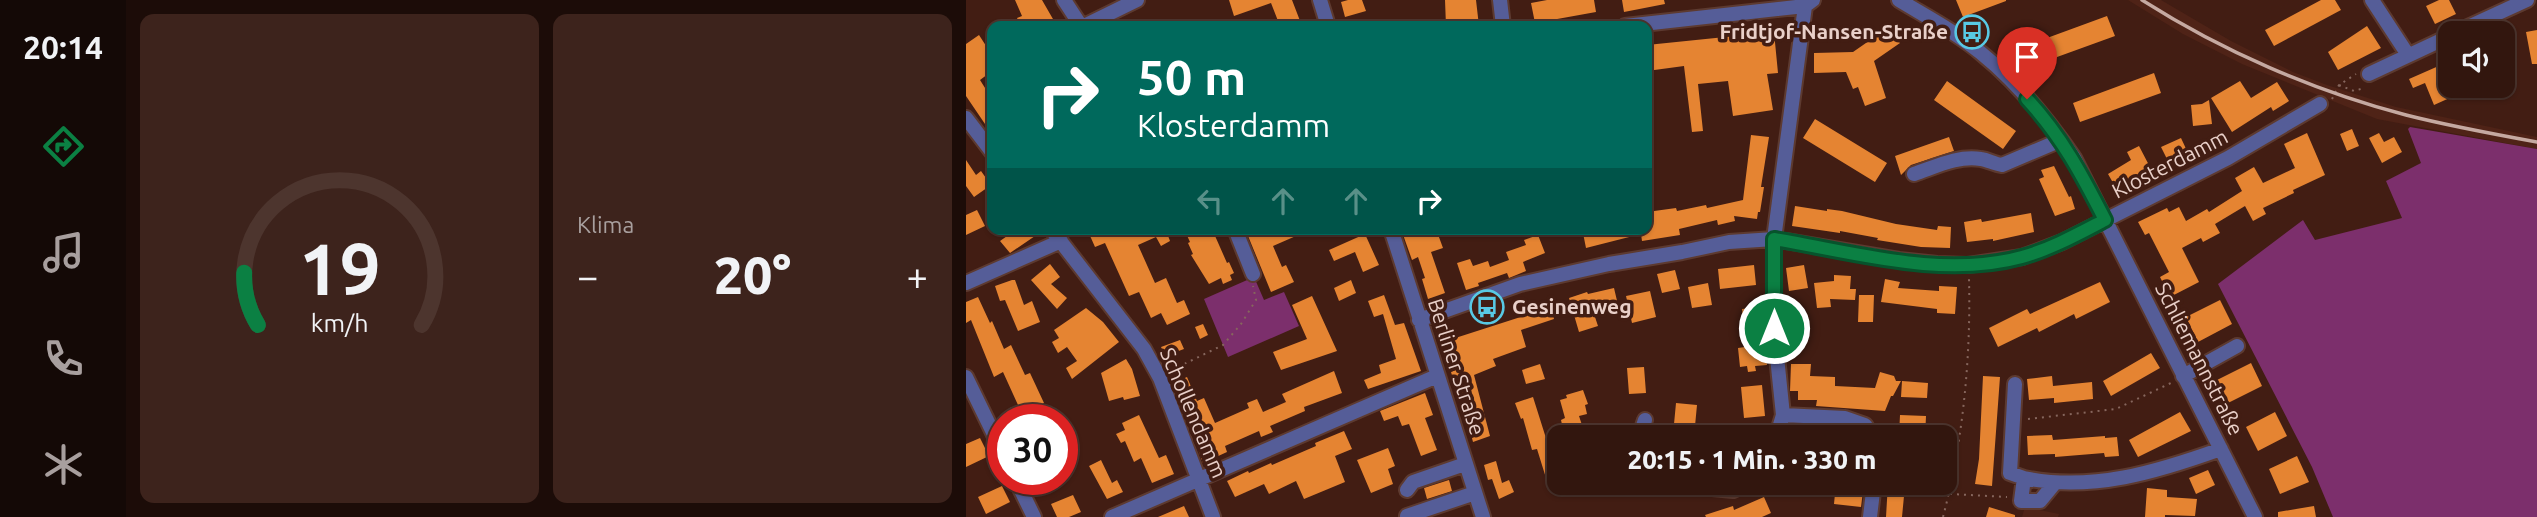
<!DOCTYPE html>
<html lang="de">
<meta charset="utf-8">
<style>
body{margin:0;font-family:Ubuntu,sans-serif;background:#3d231c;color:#f1f3f6;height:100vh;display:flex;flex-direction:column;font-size:26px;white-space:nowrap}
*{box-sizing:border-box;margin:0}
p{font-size:23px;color:#a89f9e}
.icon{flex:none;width:38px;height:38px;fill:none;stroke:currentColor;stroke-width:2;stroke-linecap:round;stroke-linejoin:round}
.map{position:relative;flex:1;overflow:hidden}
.side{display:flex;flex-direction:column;gap:14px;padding:14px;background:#1c0c08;width:840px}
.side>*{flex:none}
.banner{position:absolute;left:21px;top:21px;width:665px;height:214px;border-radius:14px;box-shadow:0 2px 5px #0004,0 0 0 2px #4d352e;background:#00695c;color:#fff;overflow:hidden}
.tools{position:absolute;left:1472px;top:21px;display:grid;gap:14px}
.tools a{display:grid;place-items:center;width:77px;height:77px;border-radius:14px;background:#32160e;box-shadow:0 2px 5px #0004,0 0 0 2px #4d352e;font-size:35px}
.speed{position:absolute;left:21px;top:404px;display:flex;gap:14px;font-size:35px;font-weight:700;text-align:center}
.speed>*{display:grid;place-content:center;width:91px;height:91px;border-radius:50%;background:#32160e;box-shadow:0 2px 5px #0004,0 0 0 2px #4d352e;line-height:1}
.speed .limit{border:10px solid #d22;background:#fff;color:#111}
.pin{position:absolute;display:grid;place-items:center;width:60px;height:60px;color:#fff;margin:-72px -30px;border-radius:50% 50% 50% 0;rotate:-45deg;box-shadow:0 0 7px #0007}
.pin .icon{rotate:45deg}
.me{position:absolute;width:77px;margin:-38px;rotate:0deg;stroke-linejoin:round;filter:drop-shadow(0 0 5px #0008)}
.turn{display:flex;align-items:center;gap:24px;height:147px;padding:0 35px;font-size:32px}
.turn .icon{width:91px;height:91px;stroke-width:2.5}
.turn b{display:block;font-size:49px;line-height:60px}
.lanes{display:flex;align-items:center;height:66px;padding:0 35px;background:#0003;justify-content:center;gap:35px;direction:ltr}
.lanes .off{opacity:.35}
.big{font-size:52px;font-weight:800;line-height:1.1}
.side .tile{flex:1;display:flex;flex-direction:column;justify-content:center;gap:10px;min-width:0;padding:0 24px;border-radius:14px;background:#3d231c}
.side .dial{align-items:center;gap:0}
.dial svg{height:182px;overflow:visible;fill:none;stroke:#4d352e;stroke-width:7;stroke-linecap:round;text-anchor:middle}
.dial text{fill:#f1f3f6;stroke:none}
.heat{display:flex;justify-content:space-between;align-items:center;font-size:38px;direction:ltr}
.side .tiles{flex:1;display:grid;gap:14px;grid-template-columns:repeat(2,1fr)}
.trip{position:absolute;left:581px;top:425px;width:410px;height:70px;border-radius:14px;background:#32160e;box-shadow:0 2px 5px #0004,0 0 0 2px #4d352e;font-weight:800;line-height:70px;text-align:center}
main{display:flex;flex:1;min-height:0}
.tab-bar{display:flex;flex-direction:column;width:126px;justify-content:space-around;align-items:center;background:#140906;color:#a89f9e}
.tab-bar .icon{width:49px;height:49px}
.tab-bar .current{color:#0b8043}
.tab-bar b{font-size:32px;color:#f1f3f6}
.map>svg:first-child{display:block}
</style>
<main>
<nav class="tab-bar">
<b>20:14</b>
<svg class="icon current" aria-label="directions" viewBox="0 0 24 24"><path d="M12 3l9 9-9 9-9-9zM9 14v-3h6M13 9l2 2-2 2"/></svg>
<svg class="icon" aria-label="music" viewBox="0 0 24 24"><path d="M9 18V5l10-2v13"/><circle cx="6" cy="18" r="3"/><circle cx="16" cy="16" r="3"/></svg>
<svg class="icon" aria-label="phone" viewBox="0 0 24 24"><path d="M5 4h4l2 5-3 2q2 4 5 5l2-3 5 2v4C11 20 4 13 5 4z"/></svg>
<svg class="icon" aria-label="climate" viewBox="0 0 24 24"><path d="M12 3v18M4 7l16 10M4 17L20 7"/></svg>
</nav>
<section class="side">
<div class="tiles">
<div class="tile dial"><svg viewBox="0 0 100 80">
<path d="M14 69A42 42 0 1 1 86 69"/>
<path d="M14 69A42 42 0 0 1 8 46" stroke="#0b8043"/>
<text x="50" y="56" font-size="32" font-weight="700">19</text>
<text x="50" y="72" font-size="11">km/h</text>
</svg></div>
<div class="tile"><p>Klima</p>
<div class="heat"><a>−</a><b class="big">20°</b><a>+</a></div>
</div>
</div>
</section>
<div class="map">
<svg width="1571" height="517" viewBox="0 0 1571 517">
<rect width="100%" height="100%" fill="#421d13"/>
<!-- built -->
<path fill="#4f2317" d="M1162 0H1195L1265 41 1327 72 1361 85 1430 107 1571 137V149L1411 119 1276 64 1217 34Z
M1059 507 1093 514 1092 517H1056Z"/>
<!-- green -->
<path fill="#7c2f6c" d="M1444 127 1571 149V517H1367L1346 467 1252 284 1337 220 1349 240 1436 218 1420 181 1455 163 1442 129Z
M288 277 298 300 318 292 333 326 262 357 238 299Z"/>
<!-- building -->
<path fill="#e58432" d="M49 0H76L91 26H55L51 18 56 16Z
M263 0H326L336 26H314L305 3 268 16Z
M382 0H396L400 11 379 17 375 2Z
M479 0H510L513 26H480Z
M581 0H628L630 12 569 23 565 3Z
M656 0H698L699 4 658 12Z
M990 0H1040V1L997 17Z
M1355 0H1369L1375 10 1308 46 1299 30Z
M1473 0H1483L1490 14 1469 24 1460 6Z
M1141 16 1149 36 1069 65 1062 45Z
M1536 22 1549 52 1536 57Z
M1401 26 1415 48 1372 70 1362 52Z
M923 27 934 43 908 61 920 98 899 106 892 87 887 89 880 72 848 73V53L887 52Z
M1571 30V64H1566L1560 32Z
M808 32 812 73 801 74 807 110 767 116 762 81 732 84 737 131 726 132 718 66 681 71V45Z
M13 35 26 55V71L14 80 26 99V119L19 124 0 96V44Z
M1484 61V86L1523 87 1489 99 1488 96 1468 105 1459 83 1447 88 1443 79Z
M1188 73 1195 93 1114 122 1107 103Z
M981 81 1050 131 1037 149 968 100Z
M1274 81 1285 98 1311 82 1323 101 1307 111 1305 107 1266 132 1245 98Z
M1243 100 1246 124 1227 126 1225 105 1236 104Z
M849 119 921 163 909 182 837 138Z
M1386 129 1393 146 1381 151 1374 134Z
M1341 133 1359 175 1327 190 1328 193 1297 208 1300 214 1287 221 1279 206 1249 224 1254 233 1237 242 1235 238 1216 248 1233 282 1204 297 1194 277 1203 272 1183 233 1179 235 1172 222 1201 208 1203 212 1213 207 1220 221 1241 209 1243 212 1276 191 1269 178 1288 167 1297 183 1329 168 1318 144Z
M1413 133 1418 142 1428 137 1436 152 1416 163 1403 138Z
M785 135 803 137 795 187H798L794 212H792L791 219 768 216 769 221 752 225 751 220 713 229 714 235 676 241 675 234 620 248 617 233 634 229H681V212L710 208 711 211 740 205 741 208 777 200Z
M983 137 988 151 945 165 935 175 929 156Z
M1215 138 1222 153 1203 163 1195 147Z
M1173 146 1185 169 1150 188 1142 174 1165 160 1161 152Z
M0 160 10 175 15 171 25 185 8 197 0 186Z
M1088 166 1103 197 1105 196 1109 209 1089 216 1073 179 1078 177 1075 170Z
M829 206 861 211V209L876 211 930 224 971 230 972 226 985 227 984 248 955 247 911 240 912 238 874 231V233L826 226Z
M11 210 19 226 0 235V215Z
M1065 213 1068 232 1027 241V239L1001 242 998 222 1015 219 1016 222Z
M51 229H64L69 236 44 253 34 241Z
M121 229H208L201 233 204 241 195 246 190 237 172 245 189 283 200 278 211 303 218 300 224 314 201 325 195 313 185 318 173 292 163 296 139 243 129 247Z
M218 229H246L261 263 263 262 268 273 264 275 266 280 257 284 255 278 243 284 225 255 227 254 222 243 224 242Z
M283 229H346L307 246 316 267 320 265 328 282 305 292 280 231Z
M435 229H470L477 248 465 252 479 293 462 299 456 279 459 278 452 257 446 260Z
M399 234 413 265 397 272 389 252 368 261 363 250Z
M572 235 579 253 557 262 560 271 543 278 541 273 512 283 513 286 500 290 491 263 504 259 507 266 522 261 524 267 543 260 540 252 560 245 558 240Z
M84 264 94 277 85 284 101 298 91 309 65 280Z
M788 265 790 285 754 289 752 269Z
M838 265 842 288 823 291 820 268Z
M709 270 714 289 696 293 691 274Z
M868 275 885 276 884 289H890L889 300 864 299 865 307 851 308 848 283 868 281Z
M919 279 934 282 932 288 973 291V286L991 287 989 314 971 313V309L915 302Z
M46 280H49L58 305 66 301 74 322 52 331 39 300 34 301 29 286Z
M385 280 390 293 373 301 368 288Z
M1134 282 1144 302 1110 319 1108 314 1073 332 1071 328 1032 347 1023 328 1061 309 1064 314Z
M742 283 746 305 726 308 722 287Z
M648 288 652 305 627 311 632 326 613 332 603 298 621 292 622 294Z
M684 291 690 317 666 323 660 296Z
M418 295 429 325 438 323 455 371 402 389 398 380 415 373 413 365 430 359 417 314 408 317 402 301Z
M893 295H908L907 322H892Z
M346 296 371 351 315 370 307 352 341 339 326 305Z
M12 297 24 323 26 321 38 349 45 345 59 375 64 373 78 403 48 417 44 408 52 405 37 372 28 377 5 320 0 323V302Z
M583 300 588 319 555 330 560 347 527 359 530 366 508 375 524 436 507 442 491 381 488 382 485 372 490 370 480 341 567 313 565 306Z
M1254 300 1266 324 1232 342 1220 317Z
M120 308 137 322 153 342 106 379 100 368 111 361 101 347 92 353 86 342 93 338 88 330Z
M785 308 788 346 798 345 801 365 789 366 790 371 782 372 781 366 774 367 772 348 779 347 776 309Z
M237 324 242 335 234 339 229 327Z
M214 340 218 349 199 356 195 347Z
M1185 353 1194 368 1145 396 1137 381Z
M160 359 166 369 174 396 158 400 157 397 143 401 135 373Z
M1285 363 1296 386 1262 403 1251 380Z
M574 364 579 379 560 384 556 370Z
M825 364H845L844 376 869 377V386L909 388 914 372 928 376 930 381H935L927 396H925L919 411 850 406 851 400H832V391H824Z
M678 367 680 393 663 394 661 368Z
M368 371 376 393 338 407 339 411 304 426 307 432 295 437 293 431 259 446 261 452 237 463 231 447 235 445 210 382 221 377 231 401 238 398 249 423 283 408 281 403 291 399 297 412 320 402 316 394Z
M1017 376 1034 377 1026 486 1009 484 1013 459Z
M1086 376 1087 386 1126 382 1127 399 1088 403V398L1063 400 1061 379Z
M936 381 962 383 961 398 935 397Z
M796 385 799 416 778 418 775 387Z
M617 390 622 404 619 405 621 414 613 416 616 425 597 429 595 420 599 418 594 400 601 398 600 395Z
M459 393 467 415 459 418 471 450 455 456 443 424 436 426 432 416 418 421 414 411Z
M567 397 585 454 593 452V474L580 478 571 449 566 450 557 418 555 419 549 403Z
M710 403 731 405 729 426 708 424Z
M1214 412 1225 431 1172 457 1163 440Z
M1309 412 1321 436 1292 451 1280 427Z
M173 415 193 458 200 455 208 474 186 483 175 458 168 462 159 441 155 443 150 434 159 430 156 423Z
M934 415 960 416 959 438 933 436Z
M826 426 846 427 845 438H825Z
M378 431 386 449 369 456 379 482 338 499 330 481 303 494 298 484 269 497 261 481 282 471 283 473 305 463 306 465 350 446 349 443Z
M1086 435 1087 440 1139 436V438L1151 437 1153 456 1139 457 1138 453 1089 457V454L1062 455 1061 436Z
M14 438 23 456 0 467V444Z
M422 448 429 466 422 469 427 484 405 493 391 460Z
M1331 456 1343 482 1314 494 1303 469Z
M135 460 146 483 151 480 157 492 141 499 123 466Z
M530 461 536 483 543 480 548 492 533 499 526 479 522 480 518 465Z
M1242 470 1249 485 1230 494 1223 478Z
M483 480 486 491 461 499 458 488Z
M807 483H839L830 497Z
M870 483H898L895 507 868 504Z
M922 483H946L945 496H938L936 517H920Z
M36 486 44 502 20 514 12 497Z
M1181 488 1201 490V497L1231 499 1229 516 1199 515V517H1179Z
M107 495 115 512 103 517H91L85 504Z
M798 497 805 513 796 517H740L739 515 767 506 768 510Z
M218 506 223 517H192Z
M1348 506 1350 517H1312V512Z
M1023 507 1049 515V517H1020Z"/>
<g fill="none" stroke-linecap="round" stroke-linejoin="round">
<defs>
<path id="minor" d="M98 0 115 26
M354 0 362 26
M534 0 537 26
M933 0C961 17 990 32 1015 53 1051 82 1082 120 1108 158L1289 517
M1406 0 1442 55
M118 26 171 0
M659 26 839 6 847 0
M1489 33 1561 0
M1403 74 1484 36
M0 118 26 152
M948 174C969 167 992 155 1015 159 1022 160 1028 164 1036 165L1095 140
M85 229 178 349 194 378 247 517
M269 229 287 274
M425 229 517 517
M0 283 95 241
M453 320 554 284 643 264 716 252 763 242 808 239 933 260 971 264 1002 265 1056 257 1096 242 1262 158 1354 104
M1217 376 1271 346
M0 377 37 453
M1049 384 1044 473 1058 478
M817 415 879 418 899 425 907 438
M673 438 679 420
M810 438 817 415 808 328V239L839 6
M50 480 68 517
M694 483 767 490 782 483
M1088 484 1074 501H1055L1058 478C1126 492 1191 472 1255 449
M441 490 447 482 499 464
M441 516 509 493
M146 517 471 376
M904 517 908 483"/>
</defs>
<!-- minor casing -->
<use href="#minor" stroke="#5d3a30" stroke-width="18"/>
<!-- path -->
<path stroke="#86665d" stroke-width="2" stroke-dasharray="2 5" stroke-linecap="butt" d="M1373 85 1388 91 1398 88
M1366 99 1373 85 1390 74
M206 370 257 345 275 324 290 300 287 286
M1062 419 1150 409 1207 382
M984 494 1041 497
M977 517C997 441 1005 357 1003 279"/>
<!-- minor -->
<use href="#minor" stroke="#555d98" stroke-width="14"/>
<!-- rail -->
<path stroke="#c5a9a1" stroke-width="3.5" d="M1176 0C1256 51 1348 91 1440 115 1483 126 1527 134 1571 142"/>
</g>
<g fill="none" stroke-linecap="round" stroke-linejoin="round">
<defs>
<path id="route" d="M808 328V239C887 252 976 279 1056 257 1085 249 1112 234 1139 220 1116 175 1096 137 1061 99"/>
</defs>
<!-- route casing -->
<use href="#route" stroke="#07532c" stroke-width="18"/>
<!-- route -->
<use href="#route" stroke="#0b8043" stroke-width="12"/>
</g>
<!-- icons -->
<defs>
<symbol id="bus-ring" viewBox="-11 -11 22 22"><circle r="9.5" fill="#421d13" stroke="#58c9e4" stroke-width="1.5"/><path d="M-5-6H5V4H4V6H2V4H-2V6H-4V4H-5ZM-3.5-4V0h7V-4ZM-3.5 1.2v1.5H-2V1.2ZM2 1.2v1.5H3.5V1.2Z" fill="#58c9e4"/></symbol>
</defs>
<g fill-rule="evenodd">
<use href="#bus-ring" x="987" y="13" width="38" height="38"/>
<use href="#bus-ring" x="502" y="288" width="38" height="38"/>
</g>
<g text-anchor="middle" stroke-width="7" stroke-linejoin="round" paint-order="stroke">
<!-- poi labels -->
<g font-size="21" font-weight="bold" fill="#e9d0c9" stroke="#421d13" text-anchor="end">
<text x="982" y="39">Fridtjof-Nansen-Straße</text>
<text x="546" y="314" text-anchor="start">Gesinenweg</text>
</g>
<!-- street labels -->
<g font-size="21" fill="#e9d0c9" stroke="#421d13">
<text transform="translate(1204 164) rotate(-27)" y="7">Klosterdamm</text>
<text transform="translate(1233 359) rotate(63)" y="7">Schliemannstraße</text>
<text transform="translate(490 367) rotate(72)" y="7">Berliner Straße</text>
<text transform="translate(227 413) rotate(67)" y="7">Schollendamm</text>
</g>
</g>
</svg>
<div class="tools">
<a><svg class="icon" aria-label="sound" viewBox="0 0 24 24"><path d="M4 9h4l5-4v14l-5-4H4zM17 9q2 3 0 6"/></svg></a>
</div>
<div class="speed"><div class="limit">30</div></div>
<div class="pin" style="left:1061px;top:99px;background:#d93025"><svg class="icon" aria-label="arrive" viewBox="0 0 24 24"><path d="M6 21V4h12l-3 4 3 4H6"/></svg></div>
<svg class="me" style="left:808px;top:328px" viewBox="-20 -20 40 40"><circle r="17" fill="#0b8043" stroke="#fff" stroke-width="3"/><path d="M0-11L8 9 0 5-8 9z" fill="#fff"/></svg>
<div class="trip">20:15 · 1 Min. · 330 m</div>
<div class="banner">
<div class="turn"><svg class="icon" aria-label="right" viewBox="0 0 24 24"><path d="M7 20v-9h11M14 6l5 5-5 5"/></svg><div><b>50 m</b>Klosterdamm</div></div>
<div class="lanes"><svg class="icon off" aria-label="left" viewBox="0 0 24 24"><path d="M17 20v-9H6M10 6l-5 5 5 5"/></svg><svg class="icon off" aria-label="ahead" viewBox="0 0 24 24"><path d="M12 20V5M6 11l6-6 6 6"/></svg><svg class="icon off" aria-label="ahead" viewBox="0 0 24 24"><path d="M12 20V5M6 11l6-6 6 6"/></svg><svg class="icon" aria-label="right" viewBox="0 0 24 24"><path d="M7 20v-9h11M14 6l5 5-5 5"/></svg></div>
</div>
</div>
</main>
